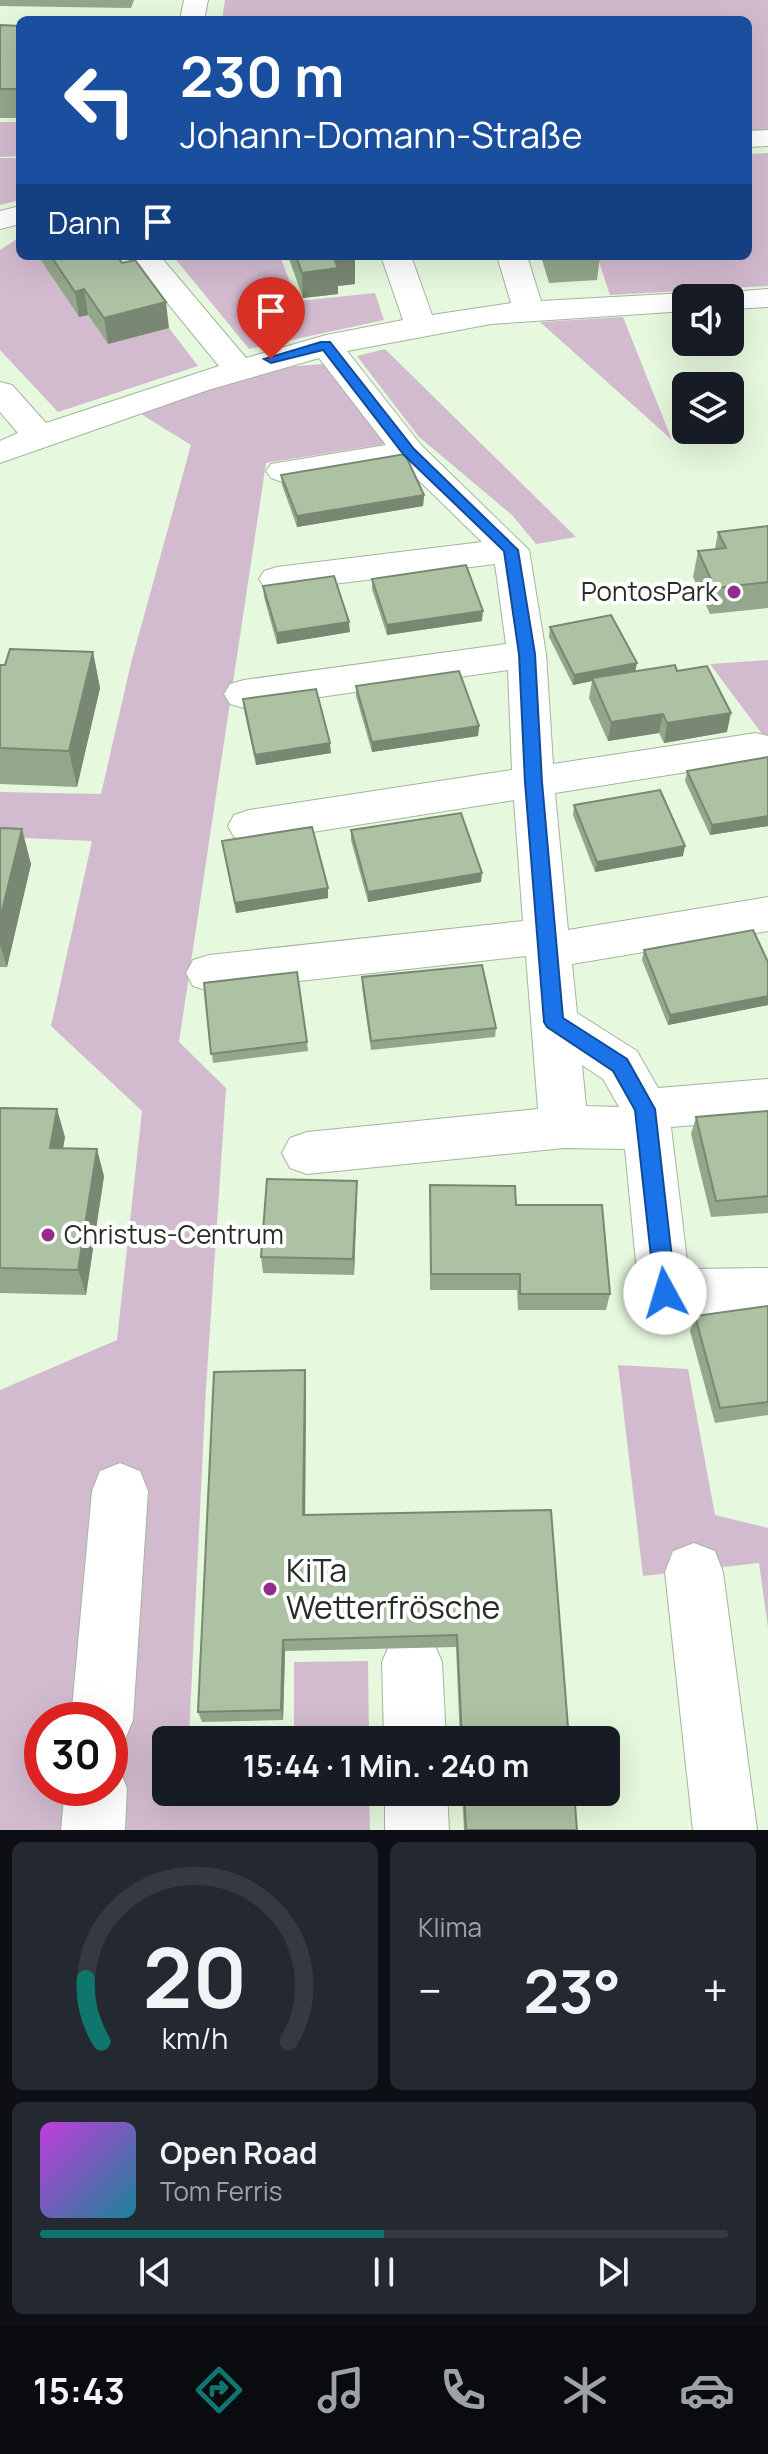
<!DOCTYPE html>
<html lang="de">
<meta charset="utf-8">
<style>
body{margin:0;font-family:Manrope,sans-serif;background:#242831;color:#f1f3f6;height:100vh;display:flex;flex-direction:column;font-size:30px;white-space:nowrap}
*{box-sizing:border-box;margin:0}
p{font-size:26px;color:#9ea1a6}
.icon{flex:none;width:44px;height:44px;fill:none;stroke:currentColor;stroke-width:2;stroke-linecap:round;stroke-linejoin:round}
.map{position:relative;height:1830px;overflow:hidden}
.details{display:flex;flex-direction:column;gap:12px;padding:12px;background:#0d0f14;flex:1}
.details>*{flex:none}
.banner{position:absolute;left:16px;top:16px;width:736px;height:244px;border-radius:12px;box-shadow:0 8px 32px #0002;background:#1a4fa0;color:#fff;overflow:hidden}
.fabs{position:absolute;left:672px;top:284px;display:grid;gap:16px}
.fabs a{display:grid;place-items:center;width:72px;height:72px;border-radius:12px;background:#171b24;box-shadow:0 8px 32px #0002;font-size:40px}
.speed{position:absolute;left:24px;top:1702px;display:flex;gap:16px;font-size:40px;font-weight:700;text-align:center}
.speed>*{display:grid;place-content:center;width:104px;height:104px;border-radius:50%;background:#171b24;box-shadow:0 8px 32px #0002;line-height:1}
.speed .limit{border:12px solid #d22;background:#fff;color:#111}
.pin{position:absolute;display:grid;place-items:center;width:68px;height:68px;color:#fff;margin:-82px -34px;border-radius:50% 50% 50% 0;rotate:-45deg;box-shadow:0 0 8px #0007}
.pin .icon{rotate:45deg}
.me{position:absolute;width:88px;margin:-44px;rotate:354deg;stroke-linejoin:round;filter:drop-shadow(0 0 6px #0008)}
.turn{display:flex;align-items:center;gap:28px;height:168px;padding:0 32px;font-size:36px}
.turn .icon{width:104px;height:104px;stroke-width:2.5}
.turn b{display:block;font-size:56px;line-height:68px}
.then{display:flex;align-items:center;height:76px;padding:0 32px;background:#0003;gap:16px;font-size:30px}
.big{font-size:60px;font-weight:700;line-height:1.1}
.details .tile{flex:1;display:flex;flex-direction:column;justify-content:center;gap:12px;min-width:0;padding:0 28px;border-radius:12px;background:#242831}
.details .dial{align-items:center;gap:0}
.dial svg{height:208px;overflow:visible;fill:none;stroke:#363941;stroke-width:7;stroke-linecap:round;text-anchor:middle}
.dial text{fill:#f1f3f6;stroke:none}
.song{display:flex;align-items:center;gap:24px}
.cover{width:96px;height:96px;border-radius:12px;background:linear-gradient(135deg,hsl(290 70% 55%),hsl(190 70% 35%))}
.played{height:8px;border-radius:4px;background:linear-gradient(90deg,#0f766e 50%,#363941 50%)}
.keys{display:flex;justify-content:space-around;direction:ltr}
.heat{display:flex;justify-content:space-between;align-items:center;font-size:44px;direction:ltr}
.details .tiles{flex:1;display:grid;gap:12px;grid-template-columns:1fr 1fr}
.tile:last-child{grid-column:span 2}
.trip{position:absolute;left:152px;top:1726px;width:468px;height:80px;border-radius:12px;background:#171b24;box-shadow:0 8px 32px #0002;font-weight:700;line-height:80px;text-align:center}
.menu{display:flex;height:128px;justify-content:space-around;align-items:center;background:#090b0e;color:#9ea1a6}
.menu .icon{width:56px;height:56px}
.menu .current{color:#0f766e}
.menu b{font-size:36px;color:#f1f3f6}
.map>svg:first-child{display:block}
</style>
<div class="map">
<svg width="768" height="1830" viewBox="0 0 768 1830">
<rect width="100%" height="100%" fill="#e6f8de"/>
<!-- green -->
<path fill="#d3bbcf" fill-rule="evenodd" d="M225 0H768V131H748V20H222Z
M0 122H20V156L0 157Z
M768 153V286L610 295 597 256H748V154Z
M20 158V200L0 205V158Z
M20 237V256H38L79 317 88 315 108 344 169 328 198 366 58 412 0 350V250Z
M173 256H280L297 301 375 293 384 320 249 349Z
M623 317 672 440 540 322Z
M385 349 576 537 536 544 512 515 419 437 357 356Z
M324 364 385 444 266 463 179 1042 226 1088 206 1388 189 1735 294 1733V1662L368 1661 369 1740H166V1792H369L370 1830H0V1390L117 1340 142 1111 51 1026 92 841 0 837V792L101 794 131 663 191 445 136 411 284 367ZM42 1720H110V1788H42Z
M768 660V742L710 664Z
M618 1365 688 1369 715 1515 768 1528V1628L759 1563 643 1576Z"/>
<g fill="none" stroke-linecap="round" stroke-linejoin="round">
<defs>
<path id="minor" d="M184 0H208L204 20H180Z
M768 130V146L748 147V131Z
M20 206V224L0 229V211Z
M129 256H160L246 358 326 335 403 320 381 256H411L432 315 511 303 497 256H527L541 301 686 293 699 298H686V311L491 324 347 351 421 445 529 550 546 654 553 764 756 733 768 736V758L756 761 555 793 568 930 768 897V931L572 964 577 1013 637 1051 658 1088 768 1079V1119L671 1127 688 1269 768 1268V1316L665 1317 647 1310 639 1293 625 1149 564 1148 307 1174 290 1168 282 1153 290 1138 307 1132 538 1109 526 956 209 991 193 986 186 973 193 960 209 955 523 921 514 800 249 842 234 837 228 826 234 815 249 810 512 770 508 670 244 708 230 704 224 694 230 684 244 680 506 644 495 564 277 591 264 587 259 579 264 571 277 567 482 542 401 463 283 482 271 478 266 471 271 464 386 445 319 358 208 390 0 463V441L18 433 0 412V382L12 385 46 423 219 366ZM582 1065 603 1079 619 1107 586 1106Z
M768 289V307L730 309V298H716L719 293Z
M120 1463 140 1471 148 1491 133 1720 124 1742 110 1747V1720H71L92 1491 100 1471Z
M694 1543 715 1551 723 1572 757 1830H693L665 1572 673 1551Z
M412 1632 433 1641 442 1662 446 1740H384L382 1662 391 1641Z
M110 1762 118 1766 127 1788 125 1830H61L65 1788H110Z
M385 1792H447L449 1830H385Z"/>
</defs>
<!-- minor casing -->
<use href="#minor" stroke="#a4b59d" stroke-width="2"/>
<!-- minor -->
<use href="#minor" fill="#fff" fill-rule="evenodd"/>
</g>
<!-- wall -->
<path fill="#94a78c" d="M0 0H134L131 8 0 6Z
M0 25 20 26V118H0Z
M38 256H117L169 328 108 344 88 315 79 317Z
M288 256H354L355 284 338 286V294L303 298Z
M541 256H600L597 280 549 283Z
M281 475 424 495 423 506 297 527 282 485Z
M768 526V608L710 614 693 577 698 551 715 549 718 532Z
M372 579 482 621 387 635 372 589Z
M263 586 350 632 277 644 264 597Z
M550 627 635 672 677 671 727 732 664 743 659 733 608 741 589 698 592 681 573 685 549 637Z
M93 652 100 688 77 787 0 784V665Z
M356 686 479 726 478 736 372 752 356 696Z
M243 699 331 753 256 765 244 710Z
M768 757V826L710 835 685 781 687 771Z
M574 805 683 856 595 872 573 815Z
M0 828 31 864 7 967H0Z
M351 830 481 882 368 902 351 840Z
M222 841 328 888V898L236 913Z
M644 950 768 962V1005L668 1025 642 960Z
M362 977 496 1028 495 1037 371 1050 362 987Z
M204 983 307 1042 308 1051 213 1063Z
M0 1108 65 1137 63 1148 104 1176 86 1295 0 1293Z
M768 1111V1213L711 1217 691 1134 696 1117Z
M357 1181 354 1275 263 1273 261 1257Z
M430 1185 516 1205 610 1294 606 1310H518L517 1290H430Z
M768 1306V1415L715 1423 690 1331 695 1316Z
M305 1370 306 1385 305 1515 551 1510 569 1740H460L456 1647 285 1651 283 1720 202 1722 198 1712Z
M462 1792H574L577 1830H464Z"/>
<!-- shaded-wall -->
<path fill="#788872" d="M355 258V284L338 286V294L303 298 302 273 335 261Z
M84 289 88 315 79 317 75 292Z
M166 302 169 328 108 344 104 318Z
M424 495 423 506 297 527V516Z
M483 611 482 621 387 635V625Z
M349 622 350 632 277 644V633Z
M93 652 100 688 77 787 69 751Z
M637 663 635 673 592 678V681L573 685 574 675Z
M731 713 727 732 664 743 667 723Z
M663 714 659 733 608 741 611 722Z
M479 726 478 736 372 752V742Z
M330 743 331 753 256 765 255 755Z
M768 816V826L710 835 712 825Z
M22 829 31 864 7 967 0 945V919Z
M685 846 683 856 595 872 597 862Z
M482 873 481 882 368 902V892Z
M328 888V898L236 913 235 903Z
M768 996V1005L668 1025 670 1015Z
M57 1109 65 1137 58 1175 50 1148Z
M97 1149 104 1176 86 1295 78 1270Z
M357 1181V1198L354 1275 353 1259Z
M305 1370 306 1385 305 1528 303 1515Z
M283 1640 285 1651 283 1720 281 1710Z"/>
<!-- building -->
<path fill="#acc2a3" stroke="#788872" stroke-width="2" d="M0 25 20 26V89H0Z
M51 256H117L122 263 135 260 166 302 104 318 84 289 75 292Z
M296 256H354L355 258 335 261 338 268 302 273Z
M405 454 424 495 297 516 281 475Z
M768 526V582L715 588 698 551 726 548 718 532Z
M466 565 483 611 387 625 372 579Z
M334 576 349 622 277 633 263 586Z
M611 615 637 663 574 675 550 627Z
M10 649 93 652 69 751 0 748V665H5Z
M675 665 677 671 707 666 731 713 667 723 663 714 611 722 592 678Z
M459 671 479 726 372 742 356 686Z
M316 689 330 743 255 755 243 699Z
M768 757V816L712 825 687 771Z
M660 790 685 846 597 862 574 805Z
M461 813 482 873 368 892 351 830Z
M312 827 328 888 235 903 222 841Z
M0 828 22 829 0 919Z
M753 930 768 962V996L670 1015 644 950Z
M482 965 496 1028 371 1041 362 977Z
M297 972 307 1042 211 1054 204 983Z
M0 1108 57 1109 50 1148 97 1149 78 1270 0 1268Z
M768 1111V1196L716 1201 696 1117Z
M267 1179 357 1181 353 1259 261 1257Z
M430 1185 515 1186 516 1205H602L610 1294H520V1274H431Z
M768 1306V1402L720 1408 695 1316Z
M305 1370 303 1515 551 1510 569 1740H462L457 1635 283 1640 281 1710 198 1712 214 1372Z
M464 1792H574L577 1830H466Z"/>
<!-- route -->
<path fill="#1a73e8" stroke="#114b97" stroke-width="2" d="M321 342H330L414 449 518 550 535 654 542 782 563 1018 627 1059 655 1109 676 1293 673 1300 665 1303 658 1300 655 1293 635 1110 613 1071 547 1027 544 1022 525 782 519 654 504 551 404 455 323 350 271 363 264 359Z"/>
<!-- markers -->
<g fill="#952a8d" stroke="#fff" stroke-width="3">
<circle cx="734" cy="592" r="8"/>
<circle cx="48" cy="1235" r="8"/>
<circle cx="270" cy="1589" r="8"/>
</g>
<g text-anchor="middle" stroke-width="8" stroke-linejoin="round" paint-order="stroke">
<!-- poi labels -->
<g font-size="26" fill="#272e25" stroke="#fff" text-anchor="end">
<text x="718" y="601">PontosPark</text>
<text x="64" y="1244" text-anchor="start">Christus-Centrum</text>
</g>
<!-- near-poi labels -->
<g font-size="32" fill="#272e25" stroke="#fff" text-anchor="start">
<text x="286" y="1582">KiTa<tspan x="286" dy="37">Wetterfrösche</tspan></text>
</g>
</g>
</svg>
<div class="fabs">
<a><svg class="icon" aria-label="sound" viewBox="0 0 24 24"><path d="M4 9h4l5-4v14l-5-4H4zM17 9q2 3 0 6"/></svg></a>
<a><svg class="icon" aria-label="layers" viewBox="0 0 24 24"><path d="M12 4l9 5-9 5-9-5zM3 14l9 5 9-5"/></svg></a>
</div>
<div class="speed"><div class="limit">30</div></div>
<div class="pin" style="left:271px;top:359px;background:#d93025"><svg class="icon" aria-label="arrive" viewBox="0 0 24 24"><path d="M6 21V4h12l-3 4 3 4H6"/></svg></div>
<svg class="me" style="left:665px;top:1293px" viewBox="-20 -20 40 40"><circle r="19" fill="#fff"/><path d="M0-13L10 11 0 6-10 11z" fill="#1a73e8"/></svg>
<div class="trip">15:44 · 1 Min. · 240 m</div>
<div class="banner">
<div class="turn"><svg class="icon" aria-label="left" viewBox="0 0 24 24"><path d="M17 20v-9H6M10 6l-5 5 5 5"/></svg><div><b>230 m</b>Johann-Domann-Straße</div></div>
<div class="then">Dann<svg class="icon" aria-label="arrive" viewBox="0 0 24 24"><path d="M6 21V4h12l-3 4 3 4H6"/></svg></div>
</div>
</div>
<section class="details">
<div class="tiles">
<div class="tile dial"><svg viewBox="0 0 100 80">
<path d="M14 69A42 42 0 1 1 86 69"/>
<path d="M14 69A42 42 0 0 1 8 45" stroke="#0f766e"/>
<text x="50" y="56" font-size="32" font-weight="700">20</text>
<text x="50" y="72" font-size="11">km/h</text>
</svg></div>
<div class="tile"><p>Klima</p>
<div class="heat"><a>−</a><b class="big">23°</b><a>+</a></div>
</div>
<div class="tile">
<div class="song"><i class="cover"></i><div><b>Open Road</b><p>Tom Ferris</p></div></div>
<div class="played"></div>
<div class="keys"><svg class="icon" aria-label="previous" viewBox="0 0 24 24"><path d="M18 5L8 12l10 7zM5 5v14"/></svg><svg class="icon" aria-label="pause" viewBox="0 0 24 24"><path d="M8 5v14M16 5v14"/></svg><svg class="icon" aria-label="next" viewBox="0 0 24 24"><path d="M6 5l10 7-10 7zM19 5v14"/></svg></div>
</div>
</div>
</section>
<nav class="menu">
<b>15:43</b>
<svg class="icon current" aria-label="directions" viewBox="0 0 24 24"><path d="M12 3l9 9-9 9-9-9zM9 14v-3h6M13 9l2 2-2 2"/></svg>
<svg class="icon" aria-label="music" viewBox="0 0 24 24"><path d="M9 18V5l10-2v13"/><circle cx="6" cy="18" r="3"/><circle cx="16" cy="16" r="3"/></svg>
<svg class="icon" aria-label="phone" viewBox="0 0 24 24"><path d="M5 4h4l2 5-3 2q2 4 5 5l2-3 5 2v4C11 20 4 13 5 4z"/></svg>
<svg class="icon" aria-label="climate" viewBox="0 0 24 24"><path d="M12 3v18M4 7l16 10M4 17L20 7"/></svg>
<svg class="icon" aria-label="car" viewBox="0 0 24 24"><path d="M5 17H2v-5l4-1 3-4h7l3 4 3 1v5h-3M9 17h6M6 11h13"/><circle cx="7" cy="17" r="2"/><circle cx="17" cy="17" r="2"/></svg>
</nav>
